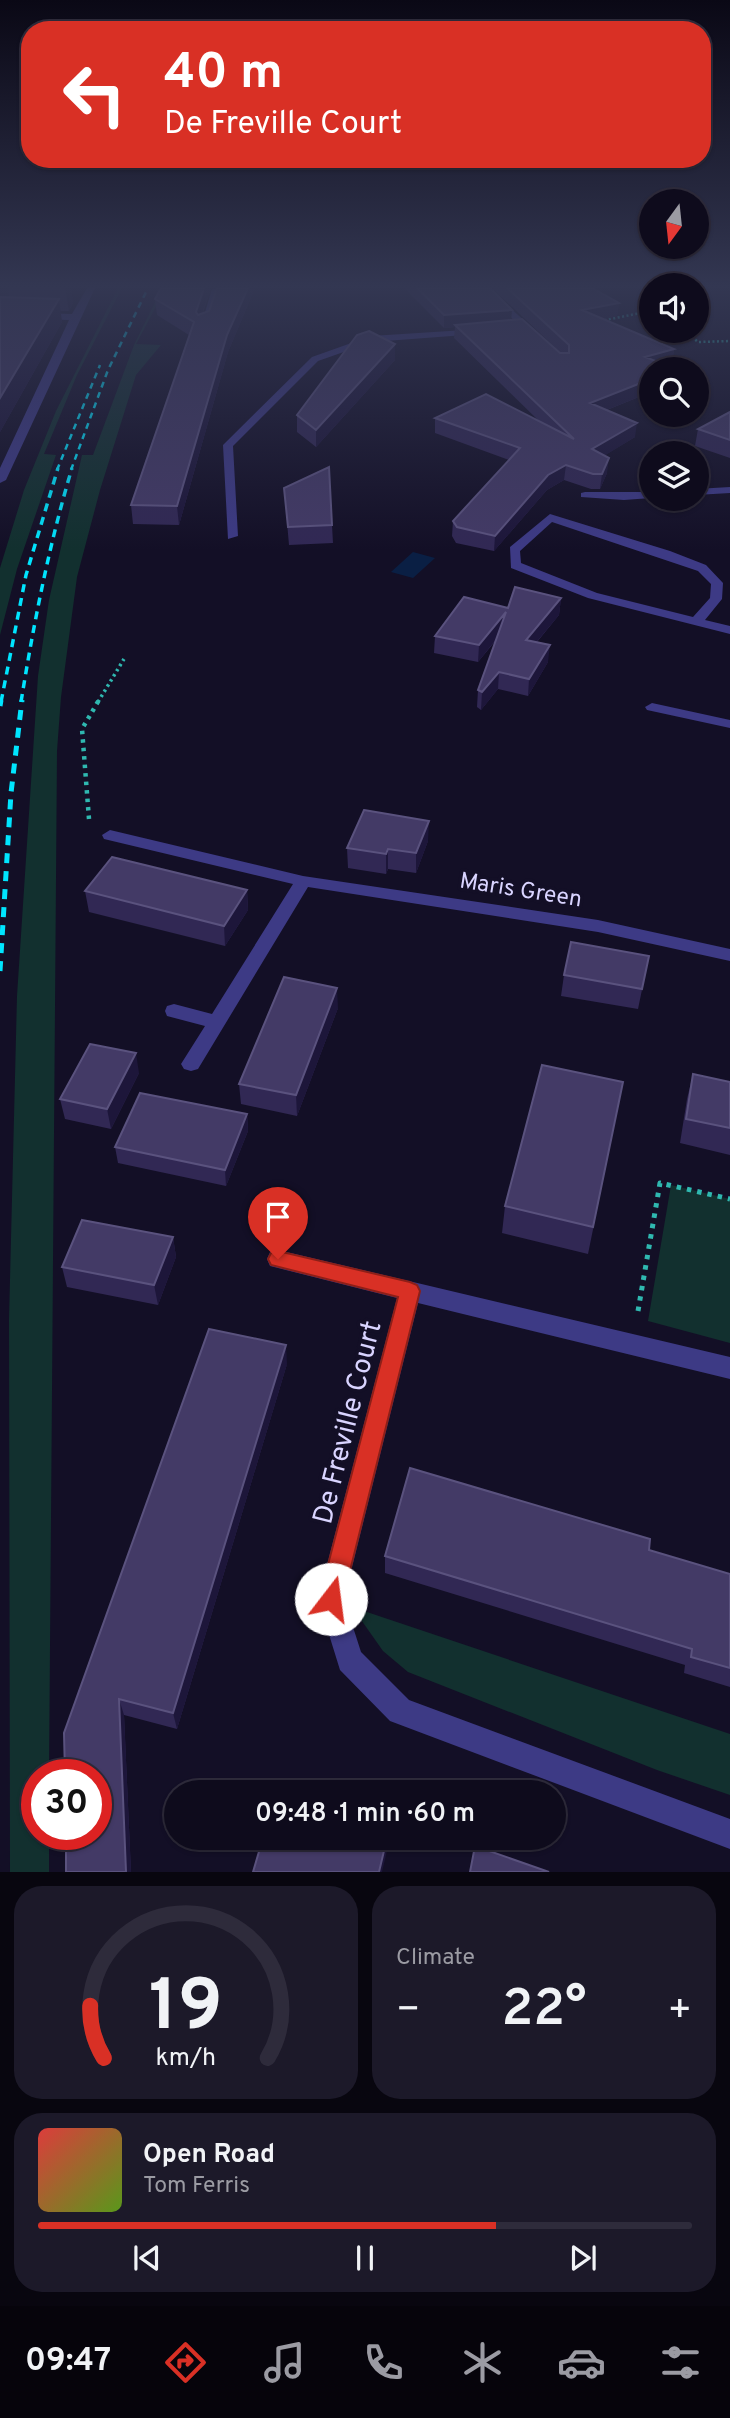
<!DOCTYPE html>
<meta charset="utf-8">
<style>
body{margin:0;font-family:Overpass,sans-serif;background:#1c1929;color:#f1f3f6;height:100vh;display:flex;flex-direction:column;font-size:26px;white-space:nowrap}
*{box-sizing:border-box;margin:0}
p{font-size:23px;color:#9b9ba3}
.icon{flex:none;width:38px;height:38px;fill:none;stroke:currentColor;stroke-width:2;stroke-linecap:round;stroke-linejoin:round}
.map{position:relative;height:1872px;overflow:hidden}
.details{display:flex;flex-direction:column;gap:14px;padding:14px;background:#08060f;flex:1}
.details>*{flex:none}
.top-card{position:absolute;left:21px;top:21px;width:690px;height:147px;border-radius:28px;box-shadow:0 2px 5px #0004,0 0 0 2px #2e2b3b;background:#d93025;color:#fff;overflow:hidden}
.needle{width:46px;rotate:195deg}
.controls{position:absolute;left:639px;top:189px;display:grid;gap:14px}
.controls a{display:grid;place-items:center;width:70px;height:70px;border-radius:50%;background:#0e0b1c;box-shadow:0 2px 5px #0004,0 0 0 2px #2e2b3b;font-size:35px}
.speed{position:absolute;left:21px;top:1759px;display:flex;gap:14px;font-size:35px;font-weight:700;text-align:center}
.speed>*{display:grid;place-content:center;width:91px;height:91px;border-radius:50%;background:#0e0b1c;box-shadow:0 2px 5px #0004,0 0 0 2px #2e2b3b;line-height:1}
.speed .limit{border:10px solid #d22;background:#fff;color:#111}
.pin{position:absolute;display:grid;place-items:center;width:60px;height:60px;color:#fff;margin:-72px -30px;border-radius:50% 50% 50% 0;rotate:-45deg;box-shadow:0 0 7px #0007}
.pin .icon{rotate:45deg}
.me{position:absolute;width:77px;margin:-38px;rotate:15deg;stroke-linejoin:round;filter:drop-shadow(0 0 5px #0008)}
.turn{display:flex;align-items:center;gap:24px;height:147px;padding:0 28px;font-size:32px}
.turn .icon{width:91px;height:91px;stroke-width:2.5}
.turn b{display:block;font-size:49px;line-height:60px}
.big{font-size:52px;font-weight:600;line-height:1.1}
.details .tile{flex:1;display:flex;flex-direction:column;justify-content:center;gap:10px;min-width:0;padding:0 24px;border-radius:28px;background:#1c1929}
.details .dial{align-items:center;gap:0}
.dial svg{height:182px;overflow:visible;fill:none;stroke:#2e2b3b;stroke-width:7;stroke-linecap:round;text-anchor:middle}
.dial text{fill:#f1f3f6;stroke:none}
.song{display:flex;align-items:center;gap:21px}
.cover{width:84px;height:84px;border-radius:10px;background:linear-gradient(135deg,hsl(0 70% 55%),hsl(90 70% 35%))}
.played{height:7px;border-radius:4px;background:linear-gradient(90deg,#d93025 70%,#2e2b3b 70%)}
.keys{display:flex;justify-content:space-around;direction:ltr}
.heat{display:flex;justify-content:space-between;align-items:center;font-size:38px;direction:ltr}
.details .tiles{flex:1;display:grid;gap:14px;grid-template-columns:1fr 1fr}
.tile:last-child{grid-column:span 2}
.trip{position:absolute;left:164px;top:1780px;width:402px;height:70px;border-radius:35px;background:#0e0b1c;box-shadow:0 2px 5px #0004,0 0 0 2px #2e2b3b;font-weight:600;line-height:70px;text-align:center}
.dock{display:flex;height:112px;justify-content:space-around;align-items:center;background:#06040b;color:#9b9ba3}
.dock .icon{width:49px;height:49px}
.dock .active{color:#d93025}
.dock b{font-size:32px;color:#f1f3f6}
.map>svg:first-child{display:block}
</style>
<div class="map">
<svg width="730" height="1872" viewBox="0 0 730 1872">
<rect width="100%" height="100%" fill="#130f26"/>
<!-- green -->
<path fill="#12302f" d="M118 288H122L77 375 44 454 56 455 17 569 0 635V568L24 490 56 411Z
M162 288H166L136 344 161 345 136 375 100 490 77 577 61 697 57 751 49 1774H37V1834H49V1872H10L9 1320 17 996 38 676 49 600 82 455H93L134 345Z
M671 1185 730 1199V1343L648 1321Z
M352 1607 730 1734V1795L657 1770 408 1672 383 1651Z"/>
<!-- water -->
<path fill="#0a1f44" d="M413 552 435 558 413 578 391 572Z"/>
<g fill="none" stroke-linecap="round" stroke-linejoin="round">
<!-- path-far3 -->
<path stroke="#2fb8b0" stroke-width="2.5" stroke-dasharray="2 2.5" stroke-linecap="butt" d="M600 321 651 311
M685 331 698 342 730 341"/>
<!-- path-far2 -->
<path stroke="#2fb8b0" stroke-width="3.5" stroke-dasharray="2.5 3.5" stroke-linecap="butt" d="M98 702 124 659"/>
<!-- path-far1 -->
<path stroke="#2fb8b0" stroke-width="4.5" stroke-dasharray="3.5 5" stroke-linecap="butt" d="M89 819 82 729 99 700"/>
<!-- path -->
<path stroke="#2fb8b0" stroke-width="5" stroke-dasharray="4.5 6" stroke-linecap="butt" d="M638 1311 660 1183 730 1199"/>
<!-- minor -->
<path fill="#3d3a85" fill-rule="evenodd" d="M87 288H95L6 480 0 483V468L69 320 0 318V312L72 314Z
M220 288 208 327 200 329 212 289Z
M479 288H488L538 333V337H532Z
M481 329 483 331 478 334 372 342 318 361 233 446 238 536 228 539 223 445 312 357 371 336Z
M730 487V493L696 495V489Z
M585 492H651V498L624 500 581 497V493Z
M550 514 670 551 706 565 723 583 722 599 705 620 730 626V634L588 598 511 568 510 547ZM552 522 698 571 711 584 710 598 693 617 597 593 521 563 520 551Z
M652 703 730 720V728L647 710 645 707Z
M110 830 303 876 598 920 730 949V961L598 932 308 887 198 1069 191 1071 184 1069 181 1064 205 1026 167 1016 165 1011 167 1006 174 1004 212 1014 293 884 104 839 102 835Z
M278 1250 730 1357V1379L418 1303 344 1599 361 1652 409 1700 730 1819V1849L390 1721 340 1670 318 1599 397 1298 270 1266 267 1259 270 1252Z"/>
<!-- rail-far2 -->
<path stroke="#00e5ff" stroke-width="2.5" stroke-dasharray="6 5" stroke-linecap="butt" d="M57 470 100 365
M71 470 108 370 148 288"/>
<!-- rail-far1 -->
<path stroke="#00e5ff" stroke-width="3.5" stroke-dasharray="8 6" stroke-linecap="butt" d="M1 702 26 575 58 468
M21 702C34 622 49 545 72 468"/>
<!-- rail -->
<path stroke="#00e5ff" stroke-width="5" stroke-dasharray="10 8" stroke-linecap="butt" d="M0 706 1 700
M0 971 11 793 22 700"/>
</g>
<!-- wall -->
<path fill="#312854" d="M0 288H71L73 303 69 311H60L62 322 0 432Z
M211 288 203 313 209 311 217 288H255L228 352 179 525 133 524 131 505 189 335 157 315 155 299Z
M404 288H490L511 320 560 353H561L492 288H592L619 303 617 316 603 319 674 349 672 363 651 369V392L607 410 635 437 605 455 607 473 600 489H591L564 480 547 490 494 551 456 543 452 536 453 521 509 460 435 433V418L539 421 454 338 455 327 444 328Z
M395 344V360L316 447 297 432V415Z
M730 412V458L695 446 698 429Z
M284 488 332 525 333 543 289 545Z
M561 598 559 615 537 642 548 662 528 696 498 689 481 710 477 707 478 690 497 639 478 662 434 653 435 636 508 608Z
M428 841 416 873 388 869 386 874 348 868 347 848Z
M247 890 248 910 225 946 89 912 85 891Z
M649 956 638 1009 561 996 564 975Z
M338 1008 297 1116 241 1104 239 1084Z
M139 1073 111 1129 65 1119 60 1099Z
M693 1074 730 1082V1155L680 1143 687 1099Z
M623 1082 588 1254 502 1233 505 1206Z
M247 1114 248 1131 226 1186 118 1163 115 1147Z
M173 1237 176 1257 158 1305 67 1287 62 1267Z
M287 1364 177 1729 124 1715 131 1872H66L65 1774Z
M649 1550 730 1574V1687L684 1673 685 1665 385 1573V1556Z"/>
<!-- shaded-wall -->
<path fill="#1d163a" d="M0 288H8L9 297 0 300Z
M65 288H71L73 303 69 311Z
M204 288H211L197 328 196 312Z
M248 288H255L228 352 179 525 177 506 227 335Z
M59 299 62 322 0 432V398Z
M619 303 617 316 581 323 582 310Z
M512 310 511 323 455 325V327L444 328V315Z
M395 344V360L316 447V430Z
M674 349 672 363 643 371 645 357Z
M651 379V392L589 417 590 403Z
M637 423 635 437 591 464 592 449Z
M609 458 607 473 600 489 602 474Z
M566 465 564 480 547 490 494 551 495 536 548 475Z
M561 598 559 615 524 657 526 640Z
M506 612 505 628 478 662 479 645Z
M550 645 548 662 528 696 529 679Z
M499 672 498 689 481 710 482 692Z
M429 821 428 841 416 873V853Z
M388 849V869L386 874V854Z
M247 890 248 910 225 946 224 926Z
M337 988 338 1008 297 1116 296 1095Z
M136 1053 139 1073 111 1129 107 1109Z
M247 1114 248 1131 226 1186 225 1170Z
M173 1237 176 1257 158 1305 154 1285Z
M286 1345 287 1364 177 1729 173 1713Z
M119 1699 124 1715 131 1872H126Z
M387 1838H390L382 1872H379Z"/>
<!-- building -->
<path fill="#433a66" stroke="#5a527e" stroke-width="2" d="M161 288H204L196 312 198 315 209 311 217 288H248L227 335 177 506 131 505 194 322 155 299Z
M417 288H490L512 310 444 315Z
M507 288H592L619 303 582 310 674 349 645 357 676 369H651V379L590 403 637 423 592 449 609 458 602 474H593L566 465 548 475 495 536 457 527 453 521 520 448 435 418 486 394 574 439 455 325 522 319 560 353H569V345Z
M0 297 59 299 0 398Z
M369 331 395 344 316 430 297 415 357 335Z
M730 412V440L698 429Z
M329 467 332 525 288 527 284 488Z
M515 587 561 598 526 640 550 645 529 679 499 672 482 692 478 690 506 612 479 645 435 636 464 597 508 608Z
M364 810 429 821 416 853 388 849 386 854 347 848Z
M112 857 247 890 224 926 85 891Z
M571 942 649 956 642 989 564 975Z
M284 977 337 988 296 1095 239 1084Z
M90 1044 136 1053 107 1109 60 1099Z
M542 1065 623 1082 593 1227 505 1206Z
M693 1074 730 1082V1128L686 1119Z
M140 1093 247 1114 225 1170 115 1147Z
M82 1220 173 1237 154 1285 62 1267Z
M209 1329 286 1345 173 1713 119 1699 126 1872H66V1834H96V1774H65L64 1733Z
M410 1468 650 1539 649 1550 730 1574V1668L691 1657 692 1649 385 1556Z
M280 1783 304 1792H277Z
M263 1838H387L379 1872H253Z
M475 1846 549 1872H470Z"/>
<!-- sky -->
<linearGradient id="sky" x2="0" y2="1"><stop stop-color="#0a0815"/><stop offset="0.52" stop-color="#333752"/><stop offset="1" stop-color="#333752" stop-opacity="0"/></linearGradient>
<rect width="730" height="550" fill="url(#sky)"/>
<!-- route -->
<path fill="#d93025" stroke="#8d1f18" stroke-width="2" d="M278 1251 410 1282 417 1285 420 1291 343 1599 339 1608 331 1611 322 1608 319 1599 398 1297 271 1265 268 1259 271 1253Z"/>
<g text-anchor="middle" stroke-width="7" stroke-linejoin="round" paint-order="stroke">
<!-- street labels -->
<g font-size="23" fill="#d9d4ff" stroke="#130f26">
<text transform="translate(521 889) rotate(9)" y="8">Maris Green</text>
</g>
<!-- near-street labels -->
<g font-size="28" fill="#d9d4ff" stroke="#130f26">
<text transform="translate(346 1422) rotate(-76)" y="10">De Freville Court</text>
</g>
</g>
</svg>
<div class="controls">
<a><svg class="needle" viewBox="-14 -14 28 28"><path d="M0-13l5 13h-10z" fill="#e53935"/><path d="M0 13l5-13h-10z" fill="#9b9ba3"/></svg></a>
<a><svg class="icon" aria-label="sound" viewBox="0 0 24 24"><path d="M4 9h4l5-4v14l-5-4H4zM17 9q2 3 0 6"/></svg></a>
<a><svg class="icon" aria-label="search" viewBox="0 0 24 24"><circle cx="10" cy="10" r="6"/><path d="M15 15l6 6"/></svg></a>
<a><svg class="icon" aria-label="layers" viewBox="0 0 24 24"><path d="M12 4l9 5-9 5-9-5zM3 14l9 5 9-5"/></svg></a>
</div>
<div class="speed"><div class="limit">30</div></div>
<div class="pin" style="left:278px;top:1259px;background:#d93025"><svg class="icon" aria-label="arrive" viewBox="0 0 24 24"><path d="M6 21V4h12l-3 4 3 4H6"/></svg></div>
<svg class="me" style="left:331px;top:1599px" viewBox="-20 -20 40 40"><circle r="19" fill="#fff"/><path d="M0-13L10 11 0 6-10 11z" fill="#d93025"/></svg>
<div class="trip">09:48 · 1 min · 60 m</div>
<div class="top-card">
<div class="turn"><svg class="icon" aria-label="left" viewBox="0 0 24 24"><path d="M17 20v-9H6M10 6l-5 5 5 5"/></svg><div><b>40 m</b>De Freville Court</div></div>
</div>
</div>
<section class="details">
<div class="tiles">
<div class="tile dial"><svg viewBox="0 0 100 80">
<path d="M14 69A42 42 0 1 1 86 69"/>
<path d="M14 69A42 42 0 0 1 8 46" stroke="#d93025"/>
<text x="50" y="56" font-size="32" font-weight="700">19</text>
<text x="50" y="72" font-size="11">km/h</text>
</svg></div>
<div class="tile"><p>Climate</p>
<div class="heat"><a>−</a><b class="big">22°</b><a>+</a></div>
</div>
<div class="tile">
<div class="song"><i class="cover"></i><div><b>Open Road</b><p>Tom Ferris</p></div></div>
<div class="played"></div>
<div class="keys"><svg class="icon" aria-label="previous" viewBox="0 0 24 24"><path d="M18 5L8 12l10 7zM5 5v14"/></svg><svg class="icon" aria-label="pause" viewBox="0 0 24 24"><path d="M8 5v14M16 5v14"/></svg><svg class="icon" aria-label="next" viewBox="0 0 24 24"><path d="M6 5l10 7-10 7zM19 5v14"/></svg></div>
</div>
</div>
</section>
<nav class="dock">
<b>09:47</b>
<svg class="icon active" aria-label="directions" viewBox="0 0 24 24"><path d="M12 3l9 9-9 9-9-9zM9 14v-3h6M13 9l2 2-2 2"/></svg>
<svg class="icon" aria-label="music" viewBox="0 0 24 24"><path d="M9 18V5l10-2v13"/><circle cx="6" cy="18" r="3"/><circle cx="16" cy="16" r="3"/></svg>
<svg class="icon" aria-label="phone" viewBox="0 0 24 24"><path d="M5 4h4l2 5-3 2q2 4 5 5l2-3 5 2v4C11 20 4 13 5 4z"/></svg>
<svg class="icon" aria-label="climate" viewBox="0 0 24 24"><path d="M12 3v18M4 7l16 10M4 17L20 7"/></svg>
<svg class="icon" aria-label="car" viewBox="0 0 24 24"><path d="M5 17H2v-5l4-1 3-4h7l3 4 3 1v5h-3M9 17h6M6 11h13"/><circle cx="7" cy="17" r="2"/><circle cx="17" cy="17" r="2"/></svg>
<svg class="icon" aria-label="filters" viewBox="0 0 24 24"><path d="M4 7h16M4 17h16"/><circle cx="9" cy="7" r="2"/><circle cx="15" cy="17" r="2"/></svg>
</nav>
